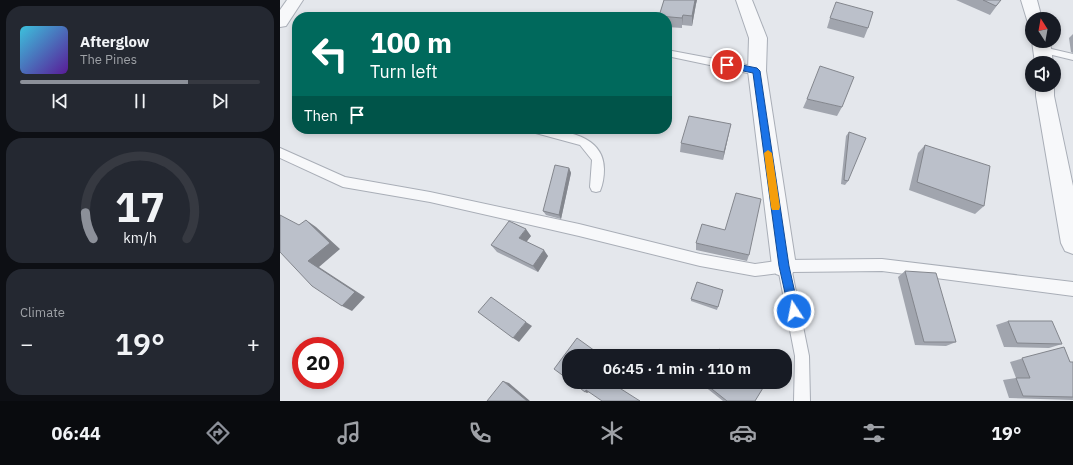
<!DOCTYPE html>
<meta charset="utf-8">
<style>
body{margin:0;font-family:"IBM Plex Sans",sans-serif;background:#242831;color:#f1f3f6;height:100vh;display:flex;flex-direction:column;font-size:15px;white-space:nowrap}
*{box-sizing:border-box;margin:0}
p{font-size:13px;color:#9ea1a6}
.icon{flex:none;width:22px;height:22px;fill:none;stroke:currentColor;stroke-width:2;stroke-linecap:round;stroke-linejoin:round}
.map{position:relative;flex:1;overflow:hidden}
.panel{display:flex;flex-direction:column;gap:6px;padding:6px;background:#0d0f14;width:280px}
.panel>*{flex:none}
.hud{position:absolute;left:12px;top:12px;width:380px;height:122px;border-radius:16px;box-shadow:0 2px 6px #0003;background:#00695c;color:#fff;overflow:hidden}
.needle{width:26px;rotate:349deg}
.buttons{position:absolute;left:745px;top:12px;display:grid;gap:8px}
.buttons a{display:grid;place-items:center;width:36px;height:36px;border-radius:50%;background:#171b24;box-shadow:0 2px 6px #0003;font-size:20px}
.speed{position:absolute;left:12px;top:337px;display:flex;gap:8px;font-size:20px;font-weight:700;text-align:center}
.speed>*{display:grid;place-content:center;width:52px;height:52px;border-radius:50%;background:#171b24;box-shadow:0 2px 6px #0003;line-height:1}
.speed .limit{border:6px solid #d22;background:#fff;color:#111}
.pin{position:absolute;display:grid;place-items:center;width:34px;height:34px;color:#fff;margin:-17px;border:2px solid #fff;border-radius:50%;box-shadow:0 1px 4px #0007}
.me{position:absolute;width:44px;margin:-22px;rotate:349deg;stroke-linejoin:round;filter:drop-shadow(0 0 3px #0008)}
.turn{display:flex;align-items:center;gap:14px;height:84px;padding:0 12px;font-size:18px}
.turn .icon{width:52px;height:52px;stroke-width:2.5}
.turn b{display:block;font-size:28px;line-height:34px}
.then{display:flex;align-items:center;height:38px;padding:0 12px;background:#0003;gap:8px;font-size:15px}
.big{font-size:30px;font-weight:600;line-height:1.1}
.panel .widget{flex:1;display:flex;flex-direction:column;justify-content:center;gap:6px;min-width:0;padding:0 14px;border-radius:16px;background:#242831}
.panel .dial{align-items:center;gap:0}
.dial svg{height:104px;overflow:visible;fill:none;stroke:#363941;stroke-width:7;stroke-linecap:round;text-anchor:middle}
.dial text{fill:#f1f3f6;stroke:none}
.song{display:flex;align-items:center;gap:12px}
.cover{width:48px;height:48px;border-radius:6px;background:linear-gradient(135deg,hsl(190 70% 55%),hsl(270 70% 35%))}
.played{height:4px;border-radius:2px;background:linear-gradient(90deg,#8c9099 70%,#363941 70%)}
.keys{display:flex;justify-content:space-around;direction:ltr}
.heat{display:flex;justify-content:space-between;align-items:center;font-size:22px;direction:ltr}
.trip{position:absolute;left:282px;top:349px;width:230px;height:40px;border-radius:16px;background:#171b24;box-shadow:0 2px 6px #0003;font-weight:600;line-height:40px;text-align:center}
.menu{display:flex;height:64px;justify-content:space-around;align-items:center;background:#090b0e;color:#9ea1a6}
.menu .icon{width:28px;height:28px}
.menu .selected{color:#8c9099}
.menu b{font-size:18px;color:#f1f3f6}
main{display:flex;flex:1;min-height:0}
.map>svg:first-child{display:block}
</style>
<main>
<section class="panel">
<div class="widget">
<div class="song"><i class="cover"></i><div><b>Afterglow</b><p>The Pines</p></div></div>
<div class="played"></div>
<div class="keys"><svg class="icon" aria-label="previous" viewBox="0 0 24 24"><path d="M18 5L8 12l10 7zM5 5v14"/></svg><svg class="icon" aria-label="pause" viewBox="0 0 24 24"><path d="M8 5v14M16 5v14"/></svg><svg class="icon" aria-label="next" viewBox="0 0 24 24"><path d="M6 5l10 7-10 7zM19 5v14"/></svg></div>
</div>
<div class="widget dial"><svg viewBox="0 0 100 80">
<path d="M14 69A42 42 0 1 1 86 69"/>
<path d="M14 69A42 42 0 0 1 8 49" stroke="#8c9099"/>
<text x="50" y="56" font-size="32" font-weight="700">17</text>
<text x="50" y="72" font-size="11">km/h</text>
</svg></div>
<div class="widget"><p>Climate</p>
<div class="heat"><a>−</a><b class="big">19°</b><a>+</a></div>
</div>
</section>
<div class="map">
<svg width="793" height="401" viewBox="0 0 793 401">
<rect width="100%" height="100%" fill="#e4e7ec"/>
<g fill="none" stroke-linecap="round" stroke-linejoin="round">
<defs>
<path id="service" d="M763 47 793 54V60L760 52 758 50Z
M387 50 477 67 482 71 477 75 387 56Z
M251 129C278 129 324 133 324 169 324 176 323 184 320 191L316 192 312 191 310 187 312 160 300 145 252 132Z
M0 148 65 177 150 192 299 224 420 254 475 264 504 260 602 259 793 282V296L602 271 512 272 529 356 530 401H514L515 356 499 273 475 276 420 266 299 236 150 202 63 187 0 158Z"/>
<path id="minor" d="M456 0H472L487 38 486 71 516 266 512 274 504 277 496 274 492 266 468 71 469 38Z
M741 0H757L762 19H752V24L748 23Z
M752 41H770L773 63H755Z
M756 85H774V96L793 186V254L785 251 781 243 756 96Z"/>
<path id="tertiary" d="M7 0H23L6 26 0 27V10Z"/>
</defs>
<!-- service casing -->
<use href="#service" stroke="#a9aeb7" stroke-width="2"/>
<!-- minor casing -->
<use href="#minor" stroke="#a9aeb7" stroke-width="2"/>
<!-- tertiary casing -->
<use href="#tertiary" stroke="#a9aeb7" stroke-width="2"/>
<!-- service -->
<use href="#service" fill="#f7f8fa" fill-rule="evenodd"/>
<!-- minor -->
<use href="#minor" fill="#f7f8fa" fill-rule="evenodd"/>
<!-- tertiary -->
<use href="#tertiary" fill="#f7f8fa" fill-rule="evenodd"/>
</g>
<!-- wall -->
<path fill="#a1a5ae" d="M384 0H417L416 4 412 26 402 25V28L387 27V17H379Z
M676 0H721L710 15Z
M550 18 588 28 584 38 547 28Z
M793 34V53L791 52 789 38Z
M527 99 562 107 557 116 523 108Z
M451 124 443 160 400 152 401 143Z
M569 132 568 181 565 185 561 184 566 136Z
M645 145 704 206 695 214 629 190 638 153Z
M289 168 291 173 281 219 266 215 263 211Z
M251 236 246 242 268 256 258 272 217 252 211 245Z
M416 243 469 255 467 261 416 250Z
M625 271 676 342 666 346 635 345 618 277Z
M443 290 437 310 411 301V299Z
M728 321 782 344 769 348 724 347 716 325Z
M784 347 790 362H793V400L729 398 723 380 736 378 730 362Z
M419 382H484L475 401H443Z"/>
<!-- shaded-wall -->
<path fill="#83868d" d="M415 0H417L416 4 412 26V16Z
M403 15 402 25V28V18Z
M451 124 443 160 444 152Z
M289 168 291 173 281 219 279 215Z
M26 220 36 227 60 249 39 267 85 297 72 311 62 306 28 261Z
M246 229 251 236 244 245 239 238Z
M264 250 268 256 258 272 253 266Z
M246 322 252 326 239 342 233 338Z
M223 381 229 383 250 401H247Z
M306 390 309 392 307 393 305 392Z"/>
<!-- building -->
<path fill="#bbc0ca" stroke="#83868d" d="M384 0H415L412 16 403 15 402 18 379 16Z
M703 0H721L716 6Z
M556 2 593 12 588 28 550 18Z
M540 66 574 77 562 107 527 99Z
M409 116 451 124 444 152 401 143Z
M569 132 586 138 568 181 564 180Z
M645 145 710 166 704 206 637 182Z
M275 165 289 168 279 215 263 211Z
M456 193 481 199 469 255 416 243 422 224 445 230Z
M0 215 19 225 26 220 50 243 28 261 75 292 62 306 32 286 0 252Z
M229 221 246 229 239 238 264 250 253 266 211 245Z
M625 271 656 273 676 342H644Z
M417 282 443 290 438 307 411 299Z
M211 297 246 322 233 338 198 312Z
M728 321H772L782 344 737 343Z
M297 338 322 356H289V380L274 369Z
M784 347 790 362H793V397L743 396 736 378H750L742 358Z
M439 349 449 356H434Z
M223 381 247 401H207Z
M292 382H330L360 401H322L306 390 305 392Z
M423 382H484L486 383 475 401H447Z"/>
<!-- route -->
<path fill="#1a73e8" stroke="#114b97" d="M447 62 477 68 480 71 509 266 519 311 518 315 514 317 510 315 509 311 499 266 473 73 444 67V63Z"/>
<!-- slow -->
<path fill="#f59e0b" d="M488 150 492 153 500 207 499 210H492L491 207 484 153Z"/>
</svg>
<div class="buttons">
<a><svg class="needle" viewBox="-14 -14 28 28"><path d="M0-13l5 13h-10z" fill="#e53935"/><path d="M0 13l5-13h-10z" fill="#9ea1a6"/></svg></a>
<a><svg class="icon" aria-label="sound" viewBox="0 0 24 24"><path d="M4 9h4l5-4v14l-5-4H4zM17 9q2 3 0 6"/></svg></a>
</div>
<div class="speed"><div class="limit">20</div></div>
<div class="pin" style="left:447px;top:65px;background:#d93025"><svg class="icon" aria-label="arrive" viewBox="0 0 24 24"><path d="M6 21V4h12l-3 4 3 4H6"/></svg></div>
<svg class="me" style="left:514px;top:311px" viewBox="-20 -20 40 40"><circle r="17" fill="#1a73e8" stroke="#fff" stroke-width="3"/><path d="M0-11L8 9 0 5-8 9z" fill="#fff"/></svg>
<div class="trip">06:45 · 1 min · 110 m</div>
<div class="hud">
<div class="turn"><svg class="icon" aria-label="left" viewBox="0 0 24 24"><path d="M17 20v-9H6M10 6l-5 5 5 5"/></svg><div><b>100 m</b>Turn left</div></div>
<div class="then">Then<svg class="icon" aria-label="arrive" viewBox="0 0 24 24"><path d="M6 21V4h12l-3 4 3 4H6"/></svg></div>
</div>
</div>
</main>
<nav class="menu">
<b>06:44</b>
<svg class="icon selected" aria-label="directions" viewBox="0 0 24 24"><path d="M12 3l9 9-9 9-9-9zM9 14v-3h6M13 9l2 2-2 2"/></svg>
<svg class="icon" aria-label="music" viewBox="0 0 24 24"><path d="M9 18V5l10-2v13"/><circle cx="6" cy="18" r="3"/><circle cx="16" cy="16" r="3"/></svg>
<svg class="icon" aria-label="phone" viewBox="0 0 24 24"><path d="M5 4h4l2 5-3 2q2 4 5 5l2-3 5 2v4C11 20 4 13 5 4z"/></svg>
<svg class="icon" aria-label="climate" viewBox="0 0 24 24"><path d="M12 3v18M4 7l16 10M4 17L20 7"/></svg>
<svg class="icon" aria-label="car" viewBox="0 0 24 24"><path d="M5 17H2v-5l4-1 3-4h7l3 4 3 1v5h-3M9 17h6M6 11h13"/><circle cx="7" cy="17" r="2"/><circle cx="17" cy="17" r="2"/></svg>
<svg class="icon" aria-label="filters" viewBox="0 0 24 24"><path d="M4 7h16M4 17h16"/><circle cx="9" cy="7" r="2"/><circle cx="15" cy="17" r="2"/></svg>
<b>19°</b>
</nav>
